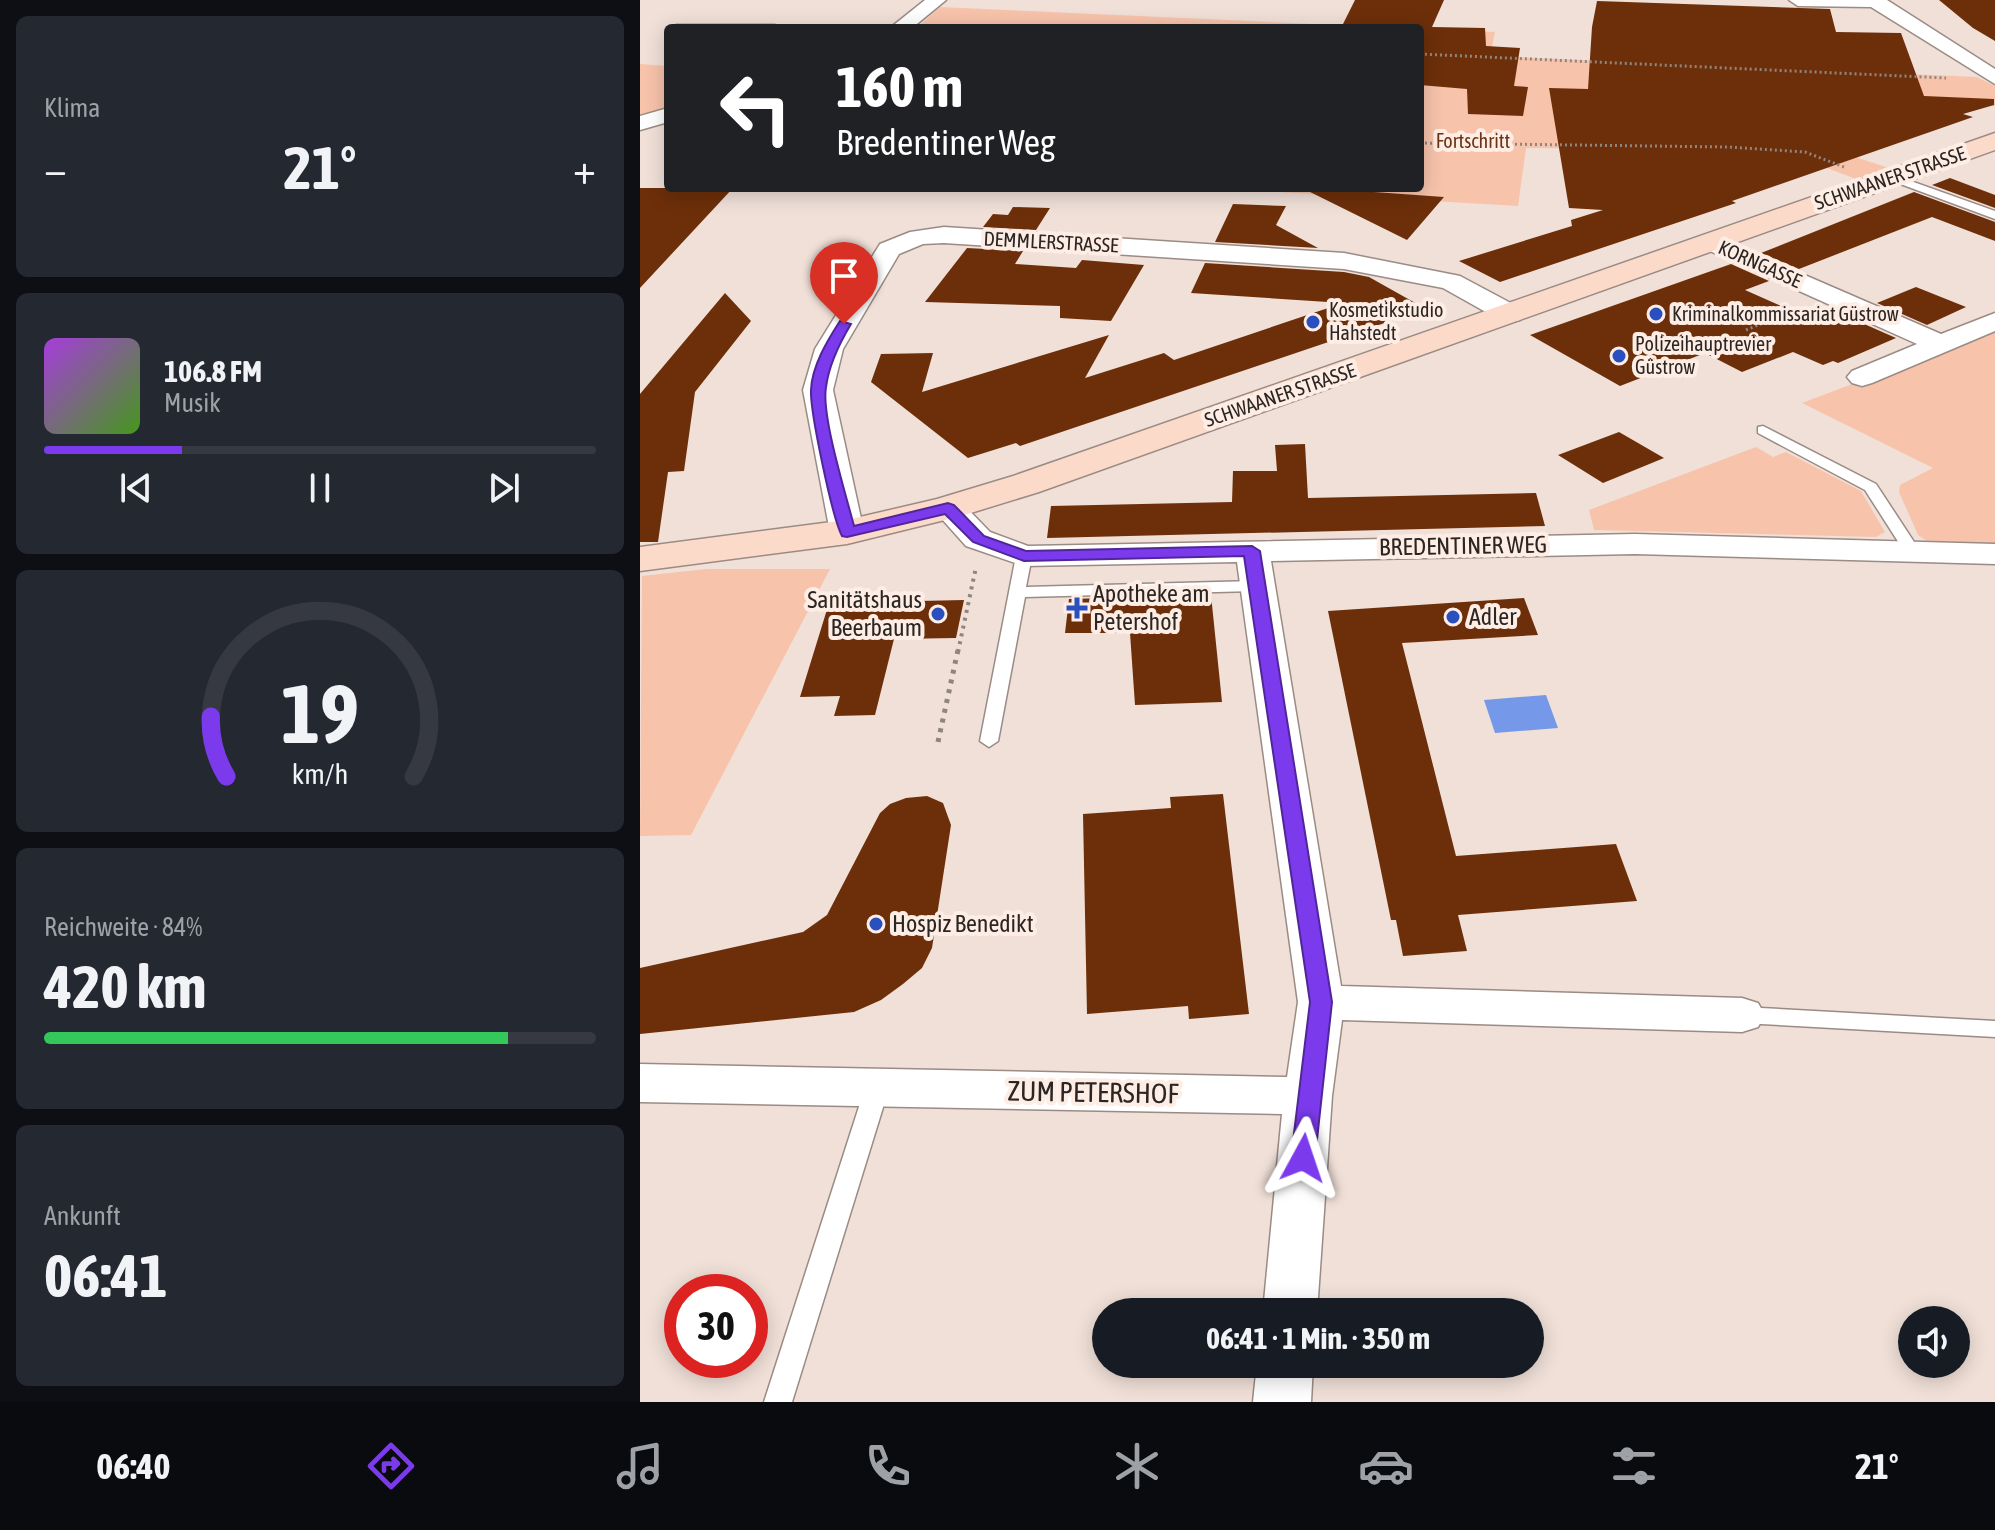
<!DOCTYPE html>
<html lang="de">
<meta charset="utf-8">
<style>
body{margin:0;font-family:"Asap Condensed",sans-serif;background:#242831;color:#f1f3f6;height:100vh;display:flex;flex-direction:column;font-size:30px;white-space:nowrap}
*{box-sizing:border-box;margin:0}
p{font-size:26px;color:#9ea1a6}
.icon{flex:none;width:44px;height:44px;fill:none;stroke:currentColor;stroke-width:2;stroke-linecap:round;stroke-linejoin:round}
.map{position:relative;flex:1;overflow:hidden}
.details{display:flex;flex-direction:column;gap:16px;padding:16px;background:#0d0f14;width:640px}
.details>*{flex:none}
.banner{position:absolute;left:24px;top:24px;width:760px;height:168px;border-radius:8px;box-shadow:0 4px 20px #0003;background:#202124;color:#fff;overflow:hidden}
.fabs{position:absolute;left:1258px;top:1306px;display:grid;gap:16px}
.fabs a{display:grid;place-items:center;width:72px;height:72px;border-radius:50%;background:#171b24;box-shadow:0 4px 20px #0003;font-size:40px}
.speed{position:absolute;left:24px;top:1274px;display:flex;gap:16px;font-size:40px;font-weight:700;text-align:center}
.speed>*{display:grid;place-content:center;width:104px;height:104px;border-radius:50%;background:#171b24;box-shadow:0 4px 20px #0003;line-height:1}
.speed .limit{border:12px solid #d22;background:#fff;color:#111}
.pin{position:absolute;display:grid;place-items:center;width:68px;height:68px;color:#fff;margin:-82px -34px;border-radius:50% 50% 50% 0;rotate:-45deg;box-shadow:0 0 8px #0007}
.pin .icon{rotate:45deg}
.me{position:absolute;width:88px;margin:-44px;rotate:5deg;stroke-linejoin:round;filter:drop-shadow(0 0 6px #0008)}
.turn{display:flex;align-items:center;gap:28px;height:168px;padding:0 40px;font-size:36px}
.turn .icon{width:104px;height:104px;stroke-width:2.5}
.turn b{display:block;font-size:56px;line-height:68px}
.big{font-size:60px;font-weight:700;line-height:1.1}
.details .widget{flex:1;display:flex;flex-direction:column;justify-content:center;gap:12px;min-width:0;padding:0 28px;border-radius:12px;background:#242831}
.details .dial{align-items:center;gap:0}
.dial svg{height:208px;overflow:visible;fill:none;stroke:#363941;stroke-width:7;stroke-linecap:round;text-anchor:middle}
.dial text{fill:#f1f3f6;stroke:none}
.song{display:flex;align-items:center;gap:24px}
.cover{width:96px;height:96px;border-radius:12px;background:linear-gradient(135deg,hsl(280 70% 55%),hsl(100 70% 35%))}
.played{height:8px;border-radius:4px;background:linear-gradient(90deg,#7c3aed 25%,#363941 25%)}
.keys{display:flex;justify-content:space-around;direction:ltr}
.heat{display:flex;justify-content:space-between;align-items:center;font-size:44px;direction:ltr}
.charge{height:12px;border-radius:6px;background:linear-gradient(90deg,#34c759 84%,#363941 0)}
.trip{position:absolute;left:452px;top:1298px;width:452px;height:80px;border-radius:40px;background:#171b24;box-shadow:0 4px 20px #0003;font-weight:700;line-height:80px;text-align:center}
.tab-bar{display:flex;height:128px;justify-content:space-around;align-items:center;background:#090b0e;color:#9ea1a6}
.tab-bar .icon{width:56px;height:56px}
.tab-bar .on{color:#7c3aed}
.tab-bar b{font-size:36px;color:#f1f3f6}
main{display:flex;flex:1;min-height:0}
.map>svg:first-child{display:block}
</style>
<main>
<section class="details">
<div class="widget"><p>Klima</p>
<div class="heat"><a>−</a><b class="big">21°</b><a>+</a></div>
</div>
<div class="widget">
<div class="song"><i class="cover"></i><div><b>106.8 FM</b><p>Musik</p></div></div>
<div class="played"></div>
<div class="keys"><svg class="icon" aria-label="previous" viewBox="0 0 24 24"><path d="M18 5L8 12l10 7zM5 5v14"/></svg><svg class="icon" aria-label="pause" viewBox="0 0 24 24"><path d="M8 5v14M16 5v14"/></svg><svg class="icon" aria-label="next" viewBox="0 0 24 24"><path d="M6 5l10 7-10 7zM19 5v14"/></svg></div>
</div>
<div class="widget dial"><svg viewBox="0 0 100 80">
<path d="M14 69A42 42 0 1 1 86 69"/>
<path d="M14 69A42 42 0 0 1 8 46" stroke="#7c3aed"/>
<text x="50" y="56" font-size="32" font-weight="700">19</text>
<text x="50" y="72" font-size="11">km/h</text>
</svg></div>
<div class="widget"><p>Reichweite · 84%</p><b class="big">420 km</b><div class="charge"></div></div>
<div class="widget"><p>Ankunft</p><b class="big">06:41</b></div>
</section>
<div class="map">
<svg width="1355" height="1402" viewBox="0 0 1355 1402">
<rect width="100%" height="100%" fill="#f0e0d8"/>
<!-- green -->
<path fill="#f8c3ab" d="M300 7 761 28H277Z
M780 29 855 32 850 56 1337 77 1355 86V106L1049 94 1184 147 1249 168 1216 179 1158 157 1045 149 886 148 878 206 570 188H780Z
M0 64 28 66V109L0 116Z
M1355 330V543L1287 541 1278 535 1259 492 1260 485 1293 468 1162 403Z
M1116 447 1133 457 1146 452 1221 491 1245 532 1236 537 954 530 949 510Z
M66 569H190L51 835 0 836 2 576Z"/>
<!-- water -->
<path fill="#7698e8" d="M906 695 918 728 855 733 844 700Z"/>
<!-- building -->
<path fill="#6d2f0a" d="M715 0H804L792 27 845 28 846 46 880 48 874 86 888 87 883 116 828 114 827 89 780 85V28H701Z
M1299 0H1355V41L1333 28Z
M957 1 1190 9 1196 32 1261 33 1284 96 1354 99V105L1323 114 1333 117 1092 201 1096 203 860 282 819 261 932 226 931 220 963 210 929 208 909 88 948 89 952 27Z
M1310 178 1355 195V208L1292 185Z
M0 188H93L0 288Z
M662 188H678L804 197 767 240Z
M1274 192 1355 222V241L1292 217 1159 269 1121 253Z
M593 204 646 206 636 225 678 248 575 242Z
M373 207 410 208 396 230 343 227 353 214 368 215Z
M327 248 383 251 375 264 436 268 442 260 504 265 471 321 420 318V306L285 302Z
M565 263 704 272 729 277 786 309 380 446 376 443 328 458 231 382 241 354 293 353 282 392 469 335 445 378 524 353 534 360 703 303 551 293Z
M1091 264 1129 281 1105 290 1184 325 1206 316 1256 338 1198 363 1193 361 1183 365 1153 352 1102 372 1065 353 980 386 890 335Z
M1276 287 1326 307 1287 325 1237 303Z
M85 293 111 321 55 392 44 471 28 472 18 542H0V394Z
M979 432 1024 458 963 483 918 455Z
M665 444 668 498 896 493 905 526 407 538 411 506 592 502 593 471H637L635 445Z
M571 595 582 702 495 705 490 633H425L429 599Z
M884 598 898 635 762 643 816 856 976 844 997 901 818 915 827 951 763 956 756 920H751L688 611Z
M324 600 316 638 254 639 235 715 194 716 200 696 160 697 189 603Z
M583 794 609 1014 549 1019 548 1006 447 1014 443 814 531 808 530 797Z
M287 796 303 803 311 825 292 948 282 968 263 984 241 1000 214 1012 0 1034V968L163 932 187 915 240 813 250 804 266 798Z"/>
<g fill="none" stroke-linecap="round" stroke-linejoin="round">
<defs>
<path id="lane" d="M36 25H135L140 28H31Z
M1251 174 1355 211V219L1247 179 1245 177Z
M1123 426 1236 484 1280 551 1278 554H1266L1225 490 1118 433V427Z
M384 551 392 556 386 587 615 581 623 586 615 591 385 597 358 741 349 747 340 741 376 556Z
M1102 1007 1355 1021V1037L1102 1023 1094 1021 1091 1015 1094 1009Z
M237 1079 245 1082 249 1088 152 1402H124L225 1088 229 1082Z"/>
<path id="street" d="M285 0H306L272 28H250Z
M1149 0H1247L1355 69V84L1231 7 1158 6Z
M28 108V122L0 130V116Z
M304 227 704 253 820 276 880 308 884 314 880 320 870 322 860 320 803 288 704 269 304 243 283 244 259 254 203 349 193 390 224 532 219 539 207 542 195 539 190 532 163 390 175 349 240 244 270 232Z
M1070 234 1301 334 1355 313V331L1232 383 1222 386 1212 383 1207 377 1212 371 1277 344 1061 247 1057 242 1061 237Z
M308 498 320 501 350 532 388 546 995 534 1355 544V564L995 554 631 561 701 986 1102 998 1118 1003 1125 1015 1118 1027 1102 1032 702 1020 692 1096 677 1312H623L642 1114 0 1102V1064L647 1077 658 1002 597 562 384 566 326 546 292 508 296 501Z
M617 1364H673L671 1402H613Z"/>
<path id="secondary" d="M1355 133V150L399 492 321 516 207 544 0 571V547L207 520 297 499 373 476Z"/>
</defs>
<!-- lane casing -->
<use href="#lane" stroke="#9a8b84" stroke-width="3"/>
<!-- street casing -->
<use href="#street" stroke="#9a8b84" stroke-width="3"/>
<!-- secondary casing -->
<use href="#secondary" stroke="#9a8b84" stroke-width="3"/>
<!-- path-far2 -->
<path stroke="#8f847e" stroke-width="3" stroke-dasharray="2 3" stroke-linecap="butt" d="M780 54 1306 78
M780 143 1088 147 1165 152 1204 167
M1106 330 1157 309"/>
<!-- path-far1 -->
<path stroke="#8f847e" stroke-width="4" stroke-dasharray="3 5" stroke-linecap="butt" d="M318 652 336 567"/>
<!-- path -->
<path stroke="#8f847e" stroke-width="5" stroke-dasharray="4 6" stroke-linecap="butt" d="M298 742 318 650"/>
<!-- lane -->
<use href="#lane" fill="#fff" fill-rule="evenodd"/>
<!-- street -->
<use href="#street" fill="#fff" fill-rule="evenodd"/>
<!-- secondary -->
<use href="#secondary" fill="#fcdac9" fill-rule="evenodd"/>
</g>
<!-- route -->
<path fill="#7c3aed" stroke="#51269a" stroke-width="2" d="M200 321 211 324C199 344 189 364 186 387 181 415 206 495 214 526L308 503 314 505 344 536 386 551 612 546 620 551 692 1002 675 1158 672 1164 663 1167 654 1164 651 1158 670 1002 604 556 384 561 333 542 305 514 207 537 202 536C192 517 170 411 171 390 172 366 187 341 200 321Z"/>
<!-- markers -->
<g fill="#2a4fbe" stroke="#fdede5" stroke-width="3">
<circle cx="1016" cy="314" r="8"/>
<circle cx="673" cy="322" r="8"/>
<circle cx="979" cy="356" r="8"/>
<path d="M433 596h8v8h8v8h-8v8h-8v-8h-8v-8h8z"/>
<circle cx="298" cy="614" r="8"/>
<circle cx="813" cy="617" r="8"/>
<circle cx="236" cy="924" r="8"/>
</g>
<g text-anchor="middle" stroke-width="8" stroke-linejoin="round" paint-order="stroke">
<!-- far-park labels -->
<g font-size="20" fill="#6d3314" stroke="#fdede5">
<text x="833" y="148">Fortschritt</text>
</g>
<!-- far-street labels -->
<g font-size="20" fill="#2c2623" stroke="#fdede5">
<text transform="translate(1250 178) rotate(-19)" y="7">SCHWAANER STRASSE</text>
<text transform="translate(411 242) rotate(3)" y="7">DEMMLERSTRASSE</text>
<text transform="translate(1120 264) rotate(24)" y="7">KORNGASSE</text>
<text transform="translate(640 395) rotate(-19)" y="7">SCHWAANER STRASSE</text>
</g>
<!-- far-poi labels -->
<g font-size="20" fill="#2c2623" stroke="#fdede5" text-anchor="start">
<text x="689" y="317">Kosmetikstudio<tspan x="689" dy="23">Hahstedt</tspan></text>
<text x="1032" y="321">Kriminalkommissariat Güstrow</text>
<text x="995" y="351">Polizeihauptrevier<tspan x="995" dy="23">Güstrow</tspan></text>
</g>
<!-- street labels -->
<g font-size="24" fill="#2c2623" stroke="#fdede5">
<text transform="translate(823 546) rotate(-1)" y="8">BREDENTINER WEG</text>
</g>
<!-- poi labels -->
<g font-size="24" fill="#2c2623" stroke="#fdede5" text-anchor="start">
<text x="453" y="602">Apotheke am<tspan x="453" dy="28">Petershof</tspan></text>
<text x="282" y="608" text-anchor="end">Sanitätshaus<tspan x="282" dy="28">Beerbaum</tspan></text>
<text x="829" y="625">Adler</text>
<text x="252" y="932">Hospiz Benedikt</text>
</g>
<!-- near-street labels -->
<g font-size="28" fill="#2c2623" stroke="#fdede5">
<text transform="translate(453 1092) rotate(1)" y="10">ZUM PETERSHOF</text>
</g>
</g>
</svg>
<div class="fabs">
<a><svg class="icon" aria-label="sound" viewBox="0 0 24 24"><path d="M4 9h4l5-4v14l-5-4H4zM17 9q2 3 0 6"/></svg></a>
</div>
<div class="speed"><div class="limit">30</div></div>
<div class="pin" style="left:204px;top:324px;background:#d93025"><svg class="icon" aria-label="arrive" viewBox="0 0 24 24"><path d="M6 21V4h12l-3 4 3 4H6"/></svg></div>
<svg class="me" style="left:663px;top:1158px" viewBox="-20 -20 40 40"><path d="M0-17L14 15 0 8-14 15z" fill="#7c3aed" stroke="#fff" stroke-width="4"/></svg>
<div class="trip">06:41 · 1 Min. · 350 m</div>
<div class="banner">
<div class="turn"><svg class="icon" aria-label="left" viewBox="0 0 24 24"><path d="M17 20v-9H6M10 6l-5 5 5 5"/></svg><div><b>160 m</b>Bredentiner Weg</div></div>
</div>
</div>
</main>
<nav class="tab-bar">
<b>06:40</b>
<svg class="icon on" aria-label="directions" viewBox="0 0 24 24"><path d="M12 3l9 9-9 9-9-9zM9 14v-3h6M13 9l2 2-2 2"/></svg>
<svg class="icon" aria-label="music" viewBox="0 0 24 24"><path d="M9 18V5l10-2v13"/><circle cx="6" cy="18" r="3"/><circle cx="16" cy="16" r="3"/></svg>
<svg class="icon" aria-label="phone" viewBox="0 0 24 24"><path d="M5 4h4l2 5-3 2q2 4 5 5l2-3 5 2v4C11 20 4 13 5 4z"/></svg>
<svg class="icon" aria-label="climate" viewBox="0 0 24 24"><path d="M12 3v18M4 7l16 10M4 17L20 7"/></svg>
<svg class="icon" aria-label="car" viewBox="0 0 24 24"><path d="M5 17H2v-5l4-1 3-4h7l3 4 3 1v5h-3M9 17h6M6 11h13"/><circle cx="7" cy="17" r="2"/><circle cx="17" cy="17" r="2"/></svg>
<svg class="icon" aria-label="filters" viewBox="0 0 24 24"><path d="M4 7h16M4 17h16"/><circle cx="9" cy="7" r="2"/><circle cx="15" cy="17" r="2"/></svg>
<b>21°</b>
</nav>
